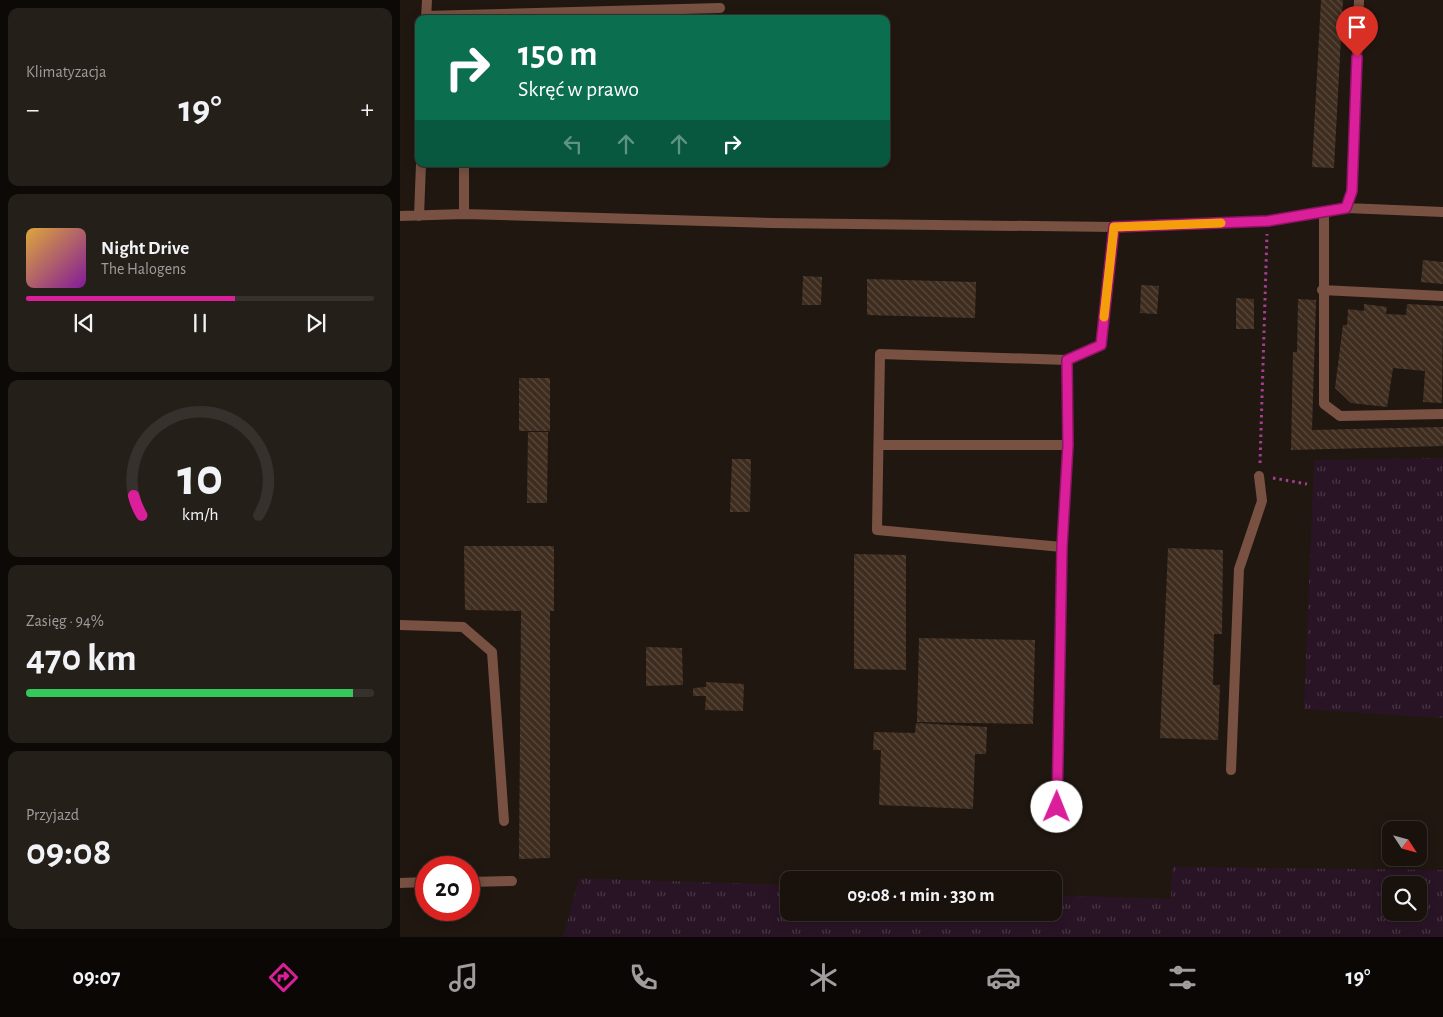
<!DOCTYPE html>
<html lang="pl">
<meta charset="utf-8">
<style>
body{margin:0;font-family:"Alegreya Sans",sans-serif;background:#251f1a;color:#f1f3f6;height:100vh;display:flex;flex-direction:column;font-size:19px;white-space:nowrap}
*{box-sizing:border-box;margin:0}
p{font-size:16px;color:#9f9d9d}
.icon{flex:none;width:28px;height:28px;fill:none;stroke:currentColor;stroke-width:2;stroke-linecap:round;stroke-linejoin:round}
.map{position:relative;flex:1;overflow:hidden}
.sheet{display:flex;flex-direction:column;gap:8px;padding:8px;background:#0d0907;width:400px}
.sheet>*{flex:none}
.hud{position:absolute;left:15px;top:15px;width:475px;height:152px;border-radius:10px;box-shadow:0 2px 12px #0003,0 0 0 1px #36312d;background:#0b6e4f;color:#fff;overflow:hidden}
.needle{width:32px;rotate:126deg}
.fabs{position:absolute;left:982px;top:821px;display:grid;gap:10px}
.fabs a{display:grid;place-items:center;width:45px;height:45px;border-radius:10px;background:#18110c;box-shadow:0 2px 12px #0003,0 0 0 1px #36312d;font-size:25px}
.speed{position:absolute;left:15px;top:856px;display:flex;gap:10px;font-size:25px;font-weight:700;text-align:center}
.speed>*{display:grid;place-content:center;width:65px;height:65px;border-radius:50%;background:#18110c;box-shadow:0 2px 12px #0003,0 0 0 1px #36312d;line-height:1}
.speed .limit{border:8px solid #d22;background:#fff;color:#111}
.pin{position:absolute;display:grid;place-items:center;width:42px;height:42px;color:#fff;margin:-51px -21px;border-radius:50% 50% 50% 0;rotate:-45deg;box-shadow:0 0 5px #0007}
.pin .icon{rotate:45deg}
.me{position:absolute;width:55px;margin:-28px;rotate:1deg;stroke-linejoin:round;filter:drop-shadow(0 0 4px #0008)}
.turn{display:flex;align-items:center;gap:18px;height:105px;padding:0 20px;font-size:22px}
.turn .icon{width:65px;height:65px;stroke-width:2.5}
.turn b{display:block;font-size:35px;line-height:42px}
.lanes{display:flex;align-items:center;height:48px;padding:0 20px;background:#0003;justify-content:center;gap:25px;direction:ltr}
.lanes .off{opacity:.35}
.big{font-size:38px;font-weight:700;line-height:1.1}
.sheet .card{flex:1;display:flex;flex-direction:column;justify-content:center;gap:8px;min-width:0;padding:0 18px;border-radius:10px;background:#251f1a}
.sheet .dial{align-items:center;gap:0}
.dial svg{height:130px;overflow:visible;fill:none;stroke:#36312d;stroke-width:7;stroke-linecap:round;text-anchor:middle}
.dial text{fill:#f1f3f6;stroke:none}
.song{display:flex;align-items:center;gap:15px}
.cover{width:60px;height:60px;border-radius:8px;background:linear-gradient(135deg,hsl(40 70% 55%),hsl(290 70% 35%))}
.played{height:5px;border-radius:2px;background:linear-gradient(90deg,#db1f9a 60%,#36312d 60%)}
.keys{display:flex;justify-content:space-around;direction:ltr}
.heat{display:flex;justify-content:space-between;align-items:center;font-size:28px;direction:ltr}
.charge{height:8px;border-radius:4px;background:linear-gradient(90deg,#34c759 94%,#36312d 0)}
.trip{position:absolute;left:380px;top:871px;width:282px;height:50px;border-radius:10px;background:#18110c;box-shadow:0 2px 12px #0003,0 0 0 1px #36312d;font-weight:700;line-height:50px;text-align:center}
.dock{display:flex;height:80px;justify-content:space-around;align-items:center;background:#0a0705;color:#9f9d9d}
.dock .icon{width:35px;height:35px}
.dock .current{color:#db1f9a}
.dock b{font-size:22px;color:#f1f3f6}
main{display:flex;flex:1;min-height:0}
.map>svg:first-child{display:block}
</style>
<main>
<section class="sheet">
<div class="card"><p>Klimatyzacja</p>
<div class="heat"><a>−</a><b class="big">19°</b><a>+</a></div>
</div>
<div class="card">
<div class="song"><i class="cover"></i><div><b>Night Drive</b><p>The Halogens</p></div></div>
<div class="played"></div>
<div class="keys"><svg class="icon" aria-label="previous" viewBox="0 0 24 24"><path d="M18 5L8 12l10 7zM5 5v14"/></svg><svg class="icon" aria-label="pause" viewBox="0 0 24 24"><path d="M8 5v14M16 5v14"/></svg><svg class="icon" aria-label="next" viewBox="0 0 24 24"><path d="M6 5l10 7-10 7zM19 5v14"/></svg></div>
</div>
<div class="card dial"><svg viewBox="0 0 100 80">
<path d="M14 69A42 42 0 1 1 86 69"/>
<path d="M14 69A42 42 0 0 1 9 57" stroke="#db1f9a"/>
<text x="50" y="56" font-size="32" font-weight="700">10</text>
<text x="50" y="72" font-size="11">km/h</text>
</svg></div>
<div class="card"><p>Zasięg · 94%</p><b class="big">470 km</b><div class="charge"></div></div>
<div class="card"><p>Przyjazd</p><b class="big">09:08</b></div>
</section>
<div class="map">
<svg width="1043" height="937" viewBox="0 0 1043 937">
<defs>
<pattern id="grass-tufts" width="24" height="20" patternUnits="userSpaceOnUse" patternTransform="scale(1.25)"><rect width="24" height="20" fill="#291425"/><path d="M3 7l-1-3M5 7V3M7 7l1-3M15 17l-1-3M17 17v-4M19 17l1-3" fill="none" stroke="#493644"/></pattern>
<pattern id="building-back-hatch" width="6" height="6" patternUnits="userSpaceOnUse" patternTransform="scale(1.25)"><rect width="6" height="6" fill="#3e2d1f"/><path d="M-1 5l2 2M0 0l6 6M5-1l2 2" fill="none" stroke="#5b4b3f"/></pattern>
</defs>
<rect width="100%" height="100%" fill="#201710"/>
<!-- grass -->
<path fill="url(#grass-tufts)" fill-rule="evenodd" d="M1043 458V718L904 709 914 460Z
M772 867 1043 870V937H163L179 878 389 885V912H654V895L771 899ZM991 885H1019V912H991Z"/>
<!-- building -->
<path fill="url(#building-back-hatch)" d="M921 0H943L934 168 912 167Z
M1023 260 1043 262V284L1021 282Z
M403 276 422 277 421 305H402Z
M467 279 576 282 575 318 467 315Z
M741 285 759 286 757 314 740 313Z
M836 298 854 299V329H836Z
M898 299 916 300 912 430 1043 427V446L891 450 893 352H897Z
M964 304 987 307 986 314 1006 315 1007 304 1043 306 1042 403 1023 402 1025 371 993 368 987 407 951 403 935 388 943 325H947L948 309 964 311Z
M119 378H150V431H119Z
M128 432H148L147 503H127Z
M332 459H351L350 512H330Z
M64 546H154V611H150V858L119 859 121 611 65 610Z
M768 548 823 550 822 634H814L813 685H820L818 740 760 738Z
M454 554 506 555V670L454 669Z
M519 638 635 640 633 724 517 722Z
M246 647 282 648 283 685 246 686Z
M306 682 344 684 343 711 305 710 306 696H293V688L306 687Z
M516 723 587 727 586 754H575L573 809 479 805 481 750H473L474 732 515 733Z"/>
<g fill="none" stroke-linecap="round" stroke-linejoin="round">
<!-- path -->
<path stroke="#a33f91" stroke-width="3" stroke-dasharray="2.5 4" stroke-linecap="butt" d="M860 463 867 234
M873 478 907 484"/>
<!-- service -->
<path stroke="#785142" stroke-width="10" d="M26 16 320 8
M26 19 27 0
M64 164V214
M946 208 952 191 959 0
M924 213V404L940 416 1043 414
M0 216 64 214 372 223 714 227 868 221 946 208 1043 212
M19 216 21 164
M922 290 1043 296
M667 360 668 445 662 547 477 530 480 354 667 360 701 345 714 227
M480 445H668
M0 625 63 627 92 652 104 821
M831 770 839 569 862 501 859 476
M657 807 662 547
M69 882 112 881
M0 883 26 882"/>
</g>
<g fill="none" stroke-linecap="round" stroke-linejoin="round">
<defs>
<path id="route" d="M657 807 662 547 668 445 667 360 701 345 714 227 868 221 946 208 952 191 957 57"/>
</defs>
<!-- route casing -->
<use href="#route" stroke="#8e1464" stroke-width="12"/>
<!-- route -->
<use href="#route" stroke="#db1f9a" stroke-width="9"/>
<!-- slow -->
<path stroke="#f59e0b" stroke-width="9" d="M704 317 714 227 821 223"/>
</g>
</svg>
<div class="fabs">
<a><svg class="needle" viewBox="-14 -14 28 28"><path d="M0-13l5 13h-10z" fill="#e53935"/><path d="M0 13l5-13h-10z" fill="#9f9d9d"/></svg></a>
<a><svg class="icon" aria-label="search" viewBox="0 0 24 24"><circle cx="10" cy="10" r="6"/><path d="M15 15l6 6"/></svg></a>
</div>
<div class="speed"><div class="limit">20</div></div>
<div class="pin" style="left:957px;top:57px;background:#d93025"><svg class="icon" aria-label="arrive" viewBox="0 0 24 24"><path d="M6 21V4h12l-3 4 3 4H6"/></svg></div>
<svg class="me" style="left:657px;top:807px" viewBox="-20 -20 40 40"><circle r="19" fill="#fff"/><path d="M0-13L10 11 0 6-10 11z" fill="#db1f9a"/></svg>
<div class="trip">09:08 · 1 min · 330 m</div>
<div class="hud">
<div class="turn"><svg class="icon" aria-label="right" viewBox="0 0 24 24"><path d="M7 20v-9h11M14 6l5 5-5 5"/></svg><div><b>150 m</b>Skręć w prawo</div></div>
<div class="lanes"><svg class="icon off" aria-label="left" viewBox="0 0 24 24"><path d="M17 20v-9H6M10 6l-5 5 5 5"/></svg><svg class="icon off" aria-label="ahead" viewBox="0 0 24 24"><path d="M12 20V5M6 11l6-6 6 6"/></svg><svg class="icon off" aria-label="ahead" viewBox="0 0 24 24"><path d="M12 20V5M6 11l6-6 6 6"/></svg><svg class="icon" aria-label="right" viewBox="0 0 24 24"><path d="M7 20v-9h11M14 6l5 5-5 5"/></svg></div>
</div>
</div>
</main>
<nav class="dock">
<b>09:07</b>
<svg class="icon current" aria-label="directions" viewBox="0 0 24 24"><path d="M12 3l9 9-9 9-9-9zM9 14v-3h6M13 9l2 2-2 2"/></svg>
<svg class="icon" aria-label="music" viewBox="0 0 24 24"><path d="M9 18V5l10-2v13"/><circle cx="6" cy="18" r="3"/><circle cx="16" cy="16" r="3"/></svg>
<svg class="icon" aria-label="phone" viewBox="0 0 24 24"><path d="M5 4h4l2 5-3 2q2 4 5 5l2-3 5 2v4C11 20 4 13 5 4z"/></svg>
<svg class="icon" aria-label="climate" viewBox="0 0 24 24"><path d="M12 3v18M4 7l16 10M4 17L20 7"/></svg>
<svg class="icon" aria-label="car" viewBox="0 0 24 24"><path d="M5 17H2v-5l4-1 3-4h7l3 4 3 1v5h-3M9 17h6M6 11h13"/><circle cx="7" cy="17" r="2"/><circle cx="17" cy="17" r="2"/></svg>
<svg class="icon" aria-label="filters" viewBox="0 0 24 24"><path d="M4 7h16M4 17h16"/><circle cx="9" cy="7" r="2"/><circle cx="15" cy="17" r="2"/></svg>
<b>19°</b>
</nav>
